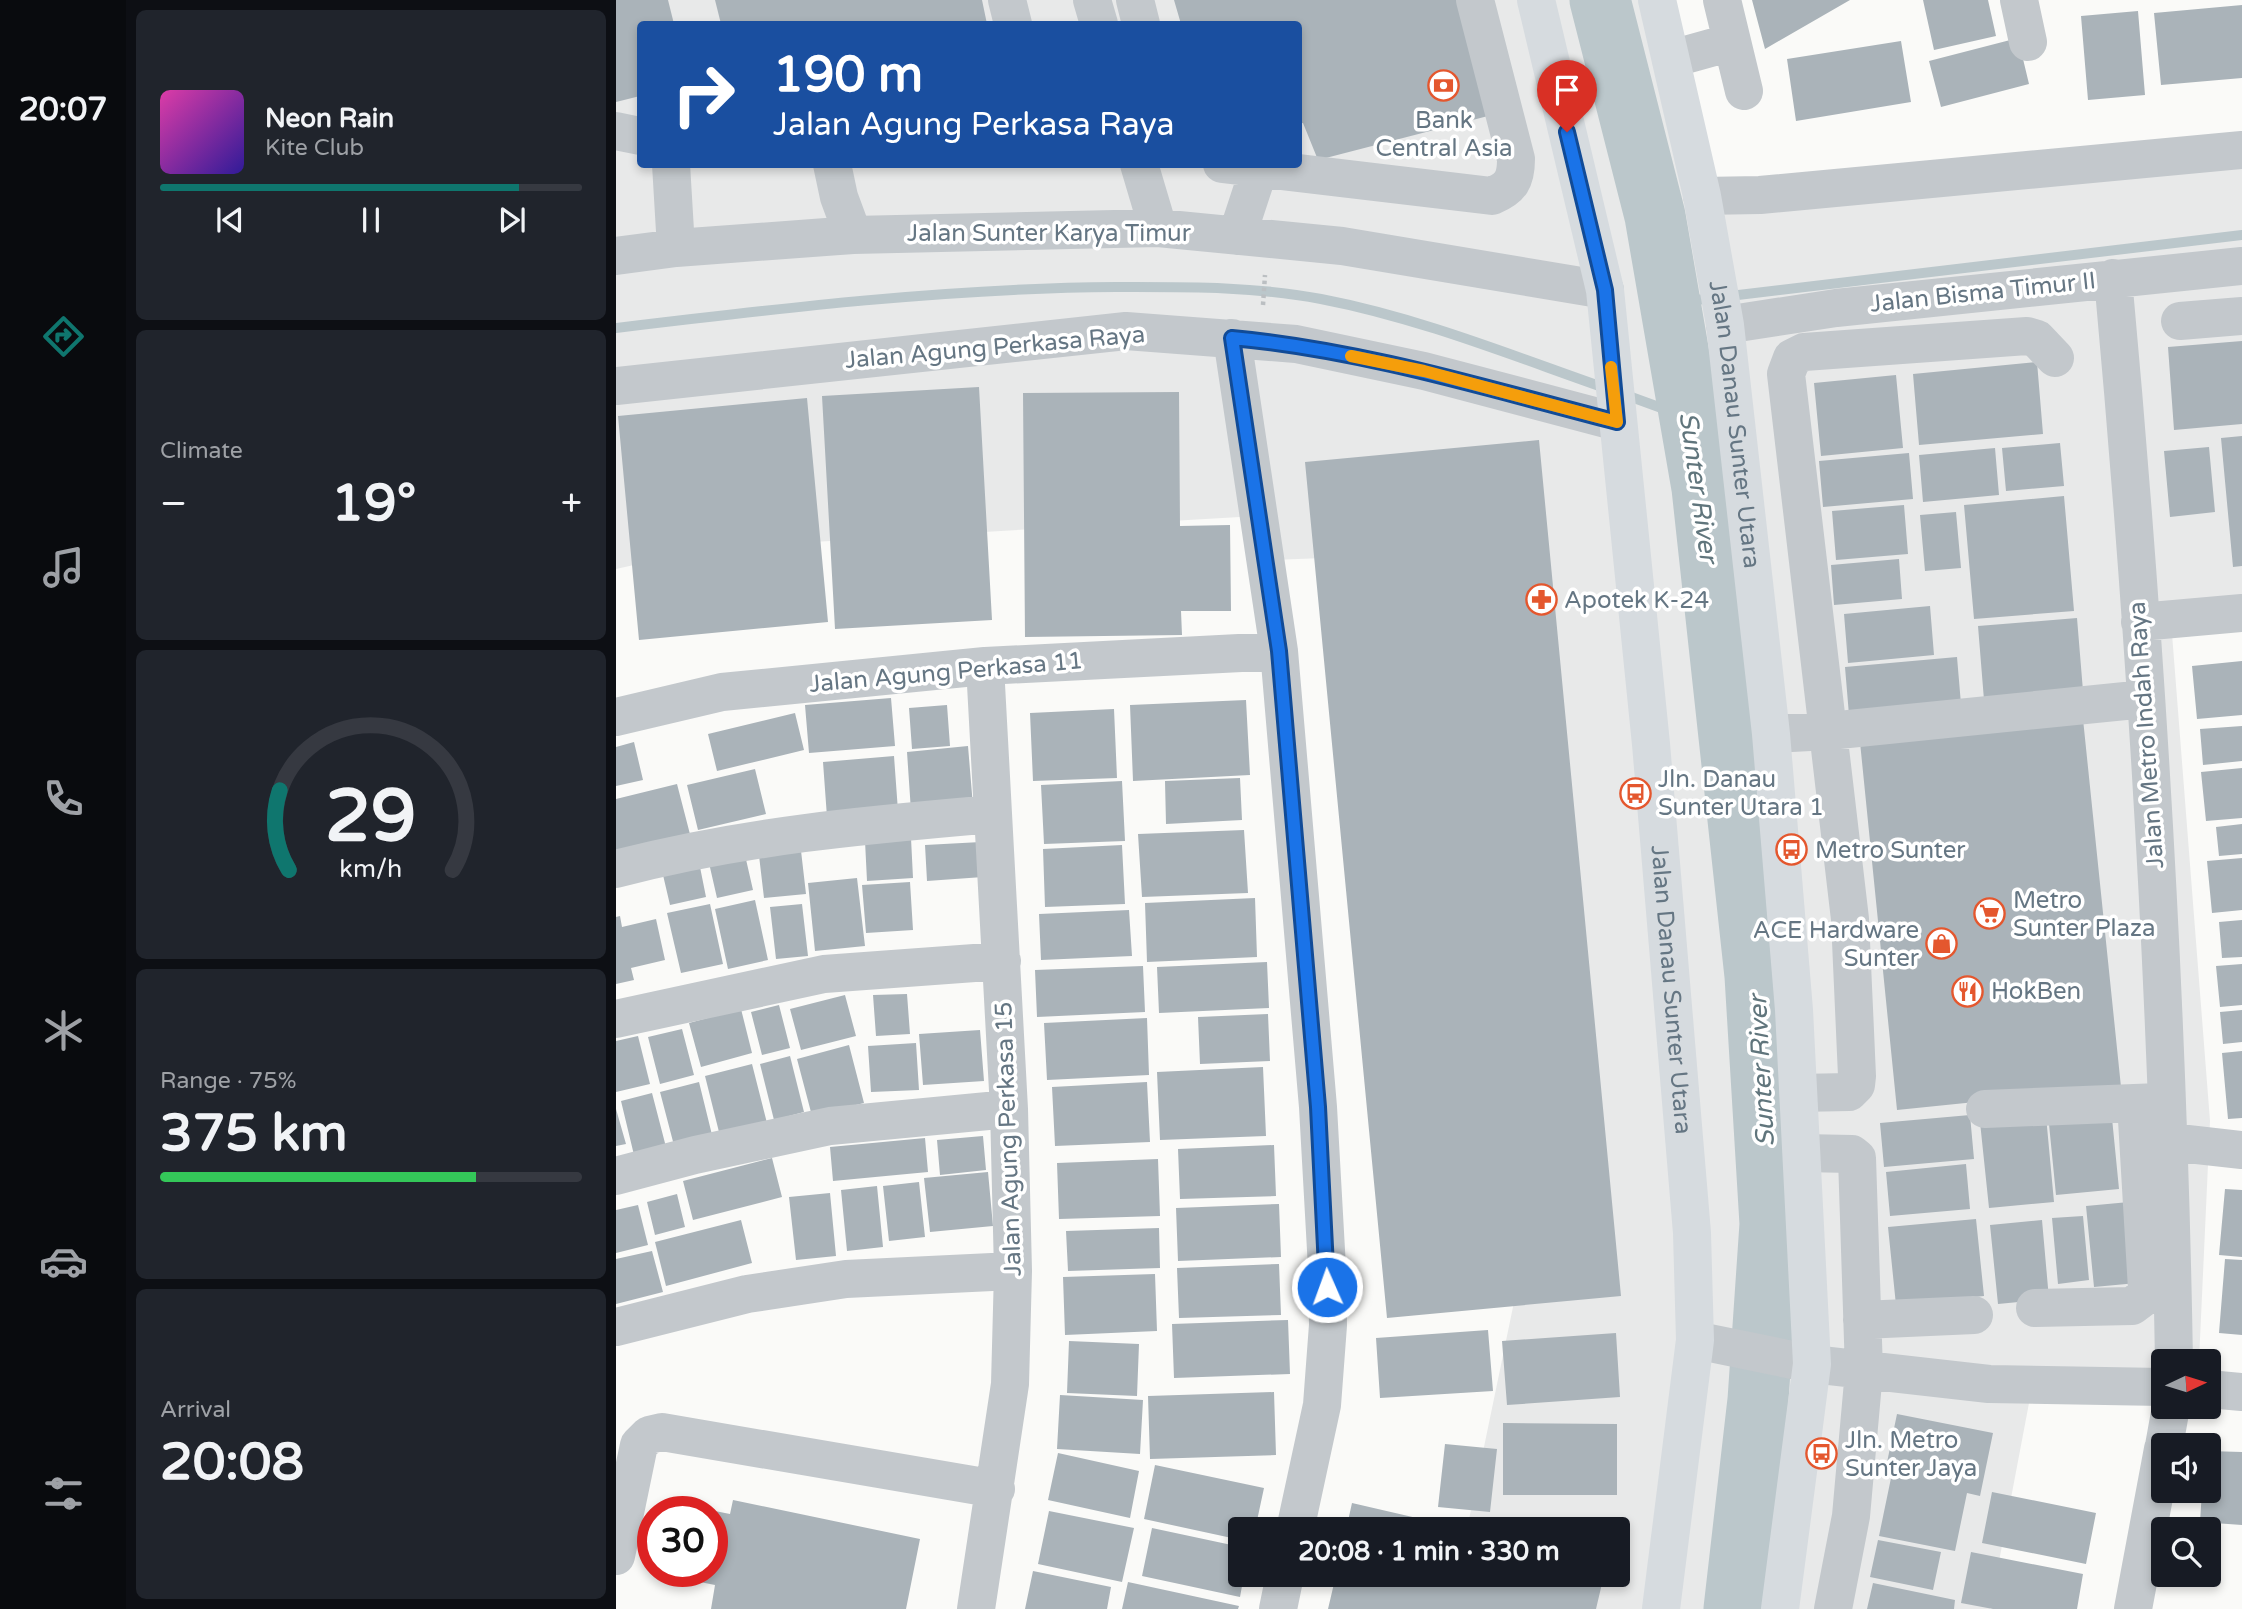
<!DOCTYPE html>
<meta charset="utf-8">
<style>
body{margin:0;font-family:"Varela Round",sans-serif;background:#20242c;color:#f1f3f6;height:100vh;display:flex;flex-direction:column;font-size:26px;white-space:nowrap}
*{box-sizing:border-box;margin:0}
p{font-size:23px;color:#9ea1a6}
.icon{flex:none;width:38px;height:38px;fill:none;stroke:currentColor;stroke-width:2;stroke-linecap:round;stroke-linejoin:round}
.map{position:relative;flex:1;overflow:hidden}
.drawer{display:flex;flex-direction:column;gap:10px;padding:10px;background:#0d0f14;width:490px}
.drawer>*{flex:none}
.top-card{position:absolute;left:21px;top:21px;width:665px;height:147px;border-radius:7px;box-shadow:0 4px 10px #0003;background:#1a4fa0;color:#fff;overflow:hidden}
.needle{width:46px;rotate:86deg}
.buttons{position:absolute;left:1535px;top:1349px;display:grid;gap:14px}
.buttons a{display:grid;place-items:center;width:70px;height:70px;border-radius:7px;background:#171b24;box-shadow:0 4px 10px #0003;font-size:35px}
.speed{position:absolute;left:21px;top:1496px;display:flex;gap:14px;font-size:35px;font-weight:700;text-align:center}
.speed>*{display:grid;place-content:center;width:91px;height:91px;border-radius:50%;background:#171b24;box-shadow:0 4px 10px #0003;line-height:1}
.speed .limit{border:10px solid #d22;background:#fff;color:#111}
.pin{position:absolute;display:grid;place-items:center;width:60px;height:60px;color:#fff;margin:-72px -30px;border-radius:50% 50% 50% 0;rotate:-45deg;box-shadow:0 0 7px #0007}
.pin .icon{rotate:45deg}
.me{position:absolute;width:77px;margin:-38px;rotate:358deg;stroke-linejoin:round;filter:drop-shadow(0 0 5px #0008)}
.turn{display:flex;align-items:center;gap:24px;height:147px;padding:0 21px;font-size:32px}
.turn .icon{width:91px;height:91px;stroke-width:2.5}
.turn b{display:block;font-size:49px;line-height:60px}
.big{font-size:52px;font-weight:700;line-height:1.1}
.drawer .widget{flex:1;display:flex;flex-direction:column;justify-content:center;gap:10px;min-width:0;padding:0 24px;border-radius:10px;background:#20242c}
.drawer .dial{align-items:center;gap:0}
.dial svg{height:182px;overflow:visible;fill:none;stroke:#363941;stroke-width:7;stroke-linecap:round;text-anchor:middle}
.dial text{fill:#f1f3f6;stroke:none}
.song{display:flex;align-items:center;gap:21px}
.cover{width:84px;height:84px;border-radius:10px;background:linear-gradient(135deg,hsl(320 70% 55%),hsl(250 70% 35%))}
.played{height:7px;border-radius:4px;background:linear-gradient(90deg,#0f766e 85%,#363941 85%)}
.keys{display:flex;justify-content:space-around;direction:ltr}
.heat{display:flex;justify-content:space-between;align-items:center;font-size:38px;direction:ltr}
.charge{height:10px;border-radius:5px;background:linear-gradient(90deg,#34c759 75%,#363941 0)}
.trip{position:absolute;left:612px;top:1517px;width:402px;height:70px;border-radius:7px;background:#171b24;box-shadow:0 4px 10px #0003;font-weight:700;line-height:70px;text-align:center}
main{display:flex;flex:1;min-height:0}
.menu{display:flex;flex-direction:column;width:126px;justify-content:space-around;align-items:center;background:#090b0e;color:#9ea1a6}
.menu .icon{width:49px;height:49px}
.menu .current{color:#0f766e}
.menu b{font-size:32px;color:#f1f3f6}
.map>svg:first-child{display:block}
</style>
<main>
<nav class="menu">
<b>20:07</b>
<svg class="icon current" aria-label="directions" viewBox="0 0 24 24"><path d="M12 3l9 9-9 9-9-9zM9 14v-3h6M13 9l2 2-2 2"/></svg>
<svg class="icon" aria-label="music" viewBox="0 0 24 24"><path d="M9 18V5l10-2v13"/><circle cx="6" cy="18" r="3"/><circle cx="16" cy="16" r="3"/></svg>
<svg class="icon" aria-label="phone" viewBox="0 0 24 24"><path d="M5 4h4l2 5-3 2q2 4 5 5l2-3 5 2v4C11 20 4 13 5 4z"/></svg>
<svg class="icon" aria-label="climate" viewBox="0 0 24 24"><path d="M12 3v18M4 7l16 10M4 17L20 7"/></svg>
<svg class="icon" aria-label="car" viewBox="0 0 24 24"><path d="M5 17H2v-5l4-1 3-4h7l3 4 3 1v5h-3M9 17h6M6 11h13"/><circle cx="7" cy="17" r="2"/><circle cx="17" cy="17" r="2"/></svg>
<svg class="icon" aria-label="filters" viewBox="0 0 24 24"><path d="M4 7h16M4 17h16"/><circle cx="9" cy="7" r="2"/><circle cx="15" cy="17" r="2"/></svg>
</nav>
<section class="drawer">
<div class="widget">
<div class="song"><i class="cover"></i><div><b>Neon Rain</b><p>Kite Club</p></div></div>
<div class="played"></div>
<div class="keys"><svg class="icon" aria-label="previous" viewBox="0 0 24 24"><path d="M18 5L8 12l10 7zM5 5v14"/></svg><svg class="icon" aria-label="pause" viewBox="0 0 24 24"><path d="M8 5v14M16 5v14"/></svg><svg class="icon" aria-label="next" viewBox="0 0 24 24"><path d="M6 5l10 7-10 7zM19 5v14"/></svg></div>
</div>
<div class="widget"><p>Climate</p>
<div class="heat"><a>−</a><b class="big">19°</b><a>+</a></div>
</div>
<div class="widget dial"><svg viewBox="0 0 100 80">
<path d="M14 69A42 42 0 1 1 86 69"/>
<path d="M14 69A42 42 0 0 1 10 34" stroke="#0f766e"/>
<text x="50" y="56" font-size="32" font-weight="700">29</text>
<text x="50" y="72" font-size="11">km/h</text>
</svg></div>
<div class="widget"><p>Range · 75%</p><b class="big">375 km</b><div class="charge"></div></div>
<div class="widget"><p>Arrival</p><b class="big">20:08</b></div>
</section>
<div class="map">
<svg width="1626" height="1609" viewBox="0 0 1626 1609">
<rect width="100%" height="100%" fill="#fafaf8"/>
<!-- built -->
<path fill="#e8e9e9" fill-rule="evenodd" d="M0 0H1052L1087 196 1626 152V601L1554 608 1594 1121 1583 1361 1547 1362V1392L1417 1382 1374 1609H835L842 1575H1003V1530L851 1529 903 1278 837 553 656 560 641 516 94 548 0 569ZM24 24H682V164H24Z"/>
<g fill="none" stroke-linecap="round" stroke-linejoin="round">
<!-- stream -->
<path stroke="#bbc7cb" stroke-width="10" d="M1055 303 1626 235
M0 328C166 308 333 288 500 287 568 287 637 286 705 299 804 318 897 356 992 389
M1007 394 1073 418"/>
<!-- river -->
<path stroke="#bbc7cb" stroke-width="61" d="M984 0 1039 216 1086 488 1139 976 1154 1224 1142 1400 1118 1609"/>
</g>
<!-- building -->
<path fill="#aab3b9" d="M0 0H52L58 24H24V96L0 102Z
M99 0H366L371 24H105Z
M558 0H851L872 116 702 160 687 123 682 124V24H565Z
M1136 0H1234L1149 49Z
M1307 0H1372L1380 36 1318 50Z
M1626 5V78L1545 85 1538 13Z
M1522 11 1529 95 1472 100 1465 16Z
M1402 38 1413 84 1325 107 1313 61Z
M1285 41 1295 102 1180 121 1171 59Z
M1626 341V424L1558 430 1552 347Z
M1421 362 1427 434 1303 445 1297 374Z
M1280 375 1287 448 1205 456 1198 383Z
M363 387 376 620 219 629 206 396Z
M563 392 564 526 614 525 615 611H565L566 635 409 637 407 393Z
M191 398 212 622 23 640 2 416Z
M1626 436V566L1617 567 1605 438Z
M923 440 1005 1296 771 1318 689 462Z
M1444 443 1448 486 1390 491 1386 448Z
M1593 447 1599 512 1554 517 1548 451Z
M1379 448 1383 495 1307 502 1303 455Z
M1293 453 1297 499 1207 507 1203 461Z
M1448 496 1458 611 1358 619 1348 505Z
M1288 505 1292 554 1220 560 1216 511Z
M1340 512 1345 568 1309 571 1304 515Z
M1283 559 1286 599 1218 605 1215 565Z
M1314 606 1318 655 1232 663 1228 614Z
M1461 618 1467 691 1368 700 1362 626Z
M1341 657 1346 716 1234 727 1229 667Z
M1626 661V715L1581 719 1576 666Z
M275 698 279 746 193 753 189 705Z
M630 700 634 775 517 781 514 705Z
M331 705 334 746 296 749 293 708Z
M498 709 501 778 417 781 414 713Z
M179 713 188 750 101 771 92 734Z
M1467 719 1505 1087 1281 1110 1244 742Z
M1626 726V761L1587 765 1584 729Z
M18 742 27 780 0 786V747Z
M352 746 357 806 295 811 291 752Z
M278 756 282 811 211 817 207 762Z
M1626 768V818L1590 821 1585 772Z
M139 769 150 814 82 830 71 785Z
M624 778 626 820 550 824 549 781Z
M506 781 509 841 428 844 425 785Z
M61 784 76 842 0 860V799Z
M1626 824V854L1603 856 1600 827Z
M628 830 632 893 526 897 522 834Z
M295 838 297 878 251 881 249 841Z
M184 842 190 894 148 898 142 847Z
M365 842 367 877 311 881 309 845Z
M506 845 509 904 429 907 427 849Z
M129 855 137 890 101 898 93 863Z
M1626 858V910L1596 913 1591 861Z
M84 867 90 897 54 905 47 875Z
M241 878 249 946 199 951 192 883Z
M294 882 297 930 250 933 246 885Z
M639 898 641 957 531 962 529 903Z
M139 900 152 960 112 969 99 909Z
M94 904 107 964 65 973 51 913Z
M186 904 192 956 160 959 154 907Z
M513 910 516 956 425 960 423 914Z
M4 916 6 927 40 919 49 960 15 968 18 980 0 984V917Z
M1626 920V957L1606 958 1603 922Z
M651 962 653 1008 543 1013 541 967Z
M1626 964V1005L1604 1007 1600 966Z
M527 966 529 1012 421 1017 419 970Z
M291 994 294 1034 260 1036 257 995Z
M229 995 240 1036 185 1050 174 1009Z
M163 1005 174 1048 146 1055 135 1012Z
M125 1009 136 1053 85 1067 73 1023Z
M1626 1010V1042L1607 1044 1604 1012Z
M652 1014 654 1061 584 1064 582 1017Z
M531 1018 533 1075 431 1080 428 1023Z
M66 1029 78 1075 44 1084 32 1037Z
M364 1030 368 1081 307 1085 303 1034Z
M22 1036 34 1084 0 1092V1041Z
M300 1043 303 1090 255 1092 252 1046Z
M233 1045 248 1103 196 1116 181 1059Z
M1626 1051V1118L1612 1119 1606 1053Z
M174 1056 188 1112 158 1120 144 1064Z
M136 1064 152 1127 105 1140 89 1076Z
M647 1067 650 1136 544 1140 541 1072Z
M83 1082 98 1143 60 1153 44 1092Z
M531 1082 534 1142 439 1146 436 1087Z
M36 1093 50 1147 18 1155 5 1101Z
M1495 1108 1503 1189 1440 1195 1432 1114Z
M0 1109 10 1144 0 1146Z
M1354 1115 1358 1159 1268 1167 1264 1123Z
M1430 1116 1438 1202 1373 1208 1364 1122Z
M367 1136 370 1170 324 1175 321 1140Z
M309 1138 312 1172 217 1181 214 1147Z
M658 1145 660 1196 564 1199 562 1149Z
M156 1158 166 1197 77 1220 67 1181Z
M542 1159 544 1216 443 1219 441 1163Z
M1350 1164 1354 1209 1274 1216 1270 1172Z
M372 1172 377 1226 314 1232 308 1178Z
M303 1182 309 1237 273 1241 267 1186Z
M261 1186 267 1247 231 1251 225 1190Z
M1609 1189 1626 1190V1257L1603 1255Z
M214 1193 220 1256 180 1260 173 1197Z
M61 1194 69 1227 39 1235 31 1202Z
M1513 1202 1521 1283 1478 1287 1470 1206Z
M663 1204 665 1257 562 1261 560 1208Z
M22 1205 32 1245 0 1253V1210Z
M1467 1216 1473 1280 1442 1284 1436 1218Z
M1360 1219 1368 1296 1280 1305 1272 1227Z
M125 1220 136 1263 50 1286 39 1242Z
M1426 1220 1433 1299 1382 1304 1374 1225Z
M543 1228 544 1268 452 1271 450 1231Z
M36 1251 47 1292 0 1304V1259Z
M1609 1259 1626 1260V1335L1603 1333Z
M663 1264 665 1315 563 1318 561 1268Z
M539 1274 541 1331 449 1335 447 1277Z
M672 1320 674 1374 558 1378 556 1324Z
M872 1330 877 1391 764 1398 760 1338Z
M1000 1333 1004 1397 891 1405 886 1341Z
M453 1341 523 1344 521 1396 451 1393Z
M658 1392 660 1455 534 1459 532 1396Z
M444 1395 527 1400 524 1454 441 1449Z
M1281 1414 1377 1433 1364 1496 1351 1493 1339 1551 1263 1536 1275 1478 1268 1477Z
M887 1423 1001 1424V1495H887Z
M829 1444 881 1449 874 1512 822 1507Z
M1592 1451 1626 1452V1525L1584 1522 1586 1491H1592Z
M442 1453 523 1471 514 1518 432 1500Z
M539 1465 648 1488 639 1530H625V1540L528 1519Z
M1376 1492 1480 1513 1470 1564 1366 1543Z
M117 1500 304 1539 290 1609H95L99 1585 74 1580 76 1572H96V1512H88L89 1509 114 1514Z
M736 1503 844 1528V1530H730Z
M433 1511 518 1528 506 1582 422 1564Z
M536 1528 625 1547V1575H628L624 1597 526 1576Z
M1262 1540 1325 1552 1317 1590 1254 1577Z
M1355 1552 1467 1574 1461 1609H1377L1345 1603Z
M417 1571 495 1587 491 1609H409Z
M720 1575H988L980 1609H712Z
M512 1582 623 1606 622 1609H506Z
M1257 1583 1339 1600 1338 1609H1251Z"/>
<g fill="none" stroke-linecap="round" stroke-linejoin="round">
<!-- path -->
<path stroke="#bbbfc2" stroke-width="4.5" stroke-dasharray="3.5 3.5" stroke-linecap="butt" d="M647 305 649 275"/>
<!-- minor -->
<path stroke="#c3c8cc" stroke-width="38" d="M391 0 397 24
M476 0 483 24
M519 0 525 24
M1106 0 1128 91
M1403 0 1412 42
M1055 59 1116 42
M0 131 24 136
M55 164 60 248
M216 164 223 197 237 235
M523 164 542 228
M606 164 876 196C895 188 900 180 900 159L859 0
M1086 196 1144 195 1626 150
M621 236 643 169
M0 256 60 248 237 235 542 228 726 246 989 290
M1497 278C1530 638 1552 1000 1558 1362
M1564 321 1626 316
M1109 325 1220 308 1626 266
M616 338 663 651 702 1107 711 1268 712 1325 706 1405 679 1530
M0 386 510 331 680 344 808 371 1001 422
M1524 622 1626 613
M0 717 106 692 369 666 663 651
M1155 734 1213 731 1529 699
M0 869C125 836 249 825 377 814
M0 1019 208 974 386 961
M1182 1093 1233 1092 1240 1085 1241 1076 1234 919 1170 374 1176 358 1188 352 1411 336 1421 339 1439 358
M1369 1109 1544 1102
M1554 1142 1626 1150
M1186 1153 1236 1154 1241 1158 1248 1371 1235 1516 1217 1609
M0 1176 79 1155 214 1126 393 1109
M1419 1308 1516 1306 1528 1297 1531 1289 1520 1103
M1246 1320 1358 1315
M0 1327 131 1294 230 1279 397 1271
M1079 1340 1196 1364 1373 1384 1547 1387
M1592 1389 1626 1392
M1548 1446 1555 1407
M0 1556 23 1445 33 1435 46 1432 380 1489
M360 1609 394 1384 397 1271 393 1109 369 666
M662 1609 669 1575
M1517 1609 1547 1449"/>
<!-- major -->
<g stroke="#d6dbdf" stroke-width="38">
<path id="s1" d="M920 0 989 290 1035 744 1076 1233 1079 1340 1045 1609"/>
<path id="s2" d="M1041 0 1086 196 1109 325 1155 734 1178 1010 1196 1364 1164 1609"/>
</g>
</g>
<g fill="none" stroke-linecap="round" stroke-linejoin="round">
<defs>
<path id="route" d="M711 1287 702 1107 663 651 616 338C747 350 873 389 1001 422L989 290 951 132"/>
</defs>
<!-- route casing -->
<use href="#route" stroke="#114b97" stroke-width="18"/>
<!-- route -->
<use href="#route" stroke="#1a73e8" stroke-width="12"/>
<!-- slow -->
<path stroke="#f59e0b" stroke-width="12" d="M735 356 808 371 1001 422 995 367"/>
</g>
<!-- icons -->
<defs>
<symbol id="bank-ring" viewBox="-11 -11 22 22"><circle r="9.5" fill="#fff" stroke="#e4572e" stroke-width="1.5"/><path d="M-6-4H6V4H-6ZM0-2.3a2.3 2.3 0 1 0 0 4.6a2.3 2.3 0 1 0 0-4.6Z" fill="#e4572e"/></symbol>
<symbol id="pharmacy-ring" viewBox="-11 -11 22 22"><circle r="9.5" fill="#fff" stroke="#e4572e" stroke-width="1.5"/><path d="M-2-6h4v4h4v4h-4v4h-4v-4h-4v-4h4Z" fill="#e4572e"/></symbol>
<symbol id="bus-ring" viewBox="-11 -11 22 22"><circle r="9.5" fill="#fff" stroke="#e4572e" stroke-width="1.5"/><path d="M-5-6H5V4H4V6H2V4H-2V6H-4V4H-5ZM-3.5-4V0h7V-4ZM-3.5 1.2v1.5H-2V1.2ZM2 1.2v1.5H3.5V1.2Z" fill="#e4572e"/></symbol>
<symbol id="supermarket-ring" viewBox="-11 -11 22 22"><circle r="9.5" fill="#fff" stroke="#e4572e" stroke-width="1.5"/><path d="M-6-5.5h2.5l.6 2H6L4.5 2H-2.5L-4.4-4H-6ZM-1.5 3.2a1.3 1.3 0 1 0 .1 0ZM3 3.2a1.3 1.3 0 1 0 .1 0Z" fill="#e4572e"/></symbol>
<symbol id="shop-ring" viewBox="-11 -11 22 22"><circle r="9.5" fill="#fff" stroke="#e4572e" stroke-width="1.5"/><path d="M-5-2.5h2.3a2.7 3.5 0 0 1 5.4 0H5L5.5 6h-11ZM-1.5-2.5h3a1.5 2.3 0 0 0-3 0Z" fill="#e4572e"/></symbol>
<symbol id="restaurant-ring" viewBox="-11 -11 22 22"><circle r="9.5" fill="#fff" stroke="#e4572e" stroke-width="1.5"/><path d="M-5-6h1v4h1v-4h1v4h1v-4h1v5L-1.5 .5V6h-2V.5L-5-1ZM5-6V6H3V1.5H1.5Q1.5-4 5-6Z" fill="#e4572e"/></symbol>
</defs>
<g fill-rule="evenodd">
<use href="#bank-ring" x="810" y="68" width="35" height="35"/>
<use href="#pharmacy-ring" x="908" y="582" width="35" height="35"/>
<use href="#bus-ring" x="1002" y="776" width="35" height="35"/>
<use href="#bus-ring" x="1158" y="832" width="35" height="35"/>
<use href="#supermarket-ring" x="1356" y="896" width="35" height="35"/>
<use href="#shop-ring" x="1308" y="926" width="35" height="35"/>
<use href="#restaurant-ring" x="1334" y="974" width="35" height="35"/>
<use href="#bus-ring" x="1188" y="1436" width="35" height="35"/>
</g>
<g text-anchor="middle" stroke-width="7" stroke-linejoin="round" paint-order="stroke">
<!-- poi labels -->
<g font-size="24" fill="#657683" stroke="#fff" text-anchor="start">
<text x="828" y="128" text-anchor="middle">Bank<tspan x="828" dy="28">Central Asia</tspan></text>
<text x="948" y="608">Apotek K-24</text>
<text x="1042" y="787">Jln. Danau<tspan x="1042" dy="28">Sunter Utara 1</tspan></text>
<text x="1199" y="858">Metro Sunter</text>
<text x="1397" y="908">Metro<tspan x="1397" dy="28">Sunter Plaza</tspan></text>
<text x="1303" y="938" text-anchor="end">ACE Hardware<tspan x="1303" dy="28">Sunter</tspan></text>
<text x="1375" y="999">HokBen</text>
<text x="1229" y="1448">Jln. Metro<tspan x="1229" dy="28">Sunter Jaya</tspan></text>
</g>
<!-- street labels -->
<g font-size="24" fill="#657683" stroke="#fff">
<text x="433" y="241">Jalan Sunter Karya Timur</text>
<text transform="translate(1367 292) rotate(-6)" y="8">Jalan Bisma Timur II</text>
<text transform="translate(379 347) rotate(-5)" y="8">Jalan Agung Perkasa Raya</text>
<text dy="8" stroke="none"><textPath href="#s2" startOffset="432">Jalan Danau Sunter Utara</textPath></text>
<text transform="translate(330 672) rotate(-5)" y="8">Jalan Agung Perkasa 11</text>
<text transform="translate(1530 735) rotate(-94)" y="8">Jalan Metro Indah Raya</text>
<text dy="8" stroke="none"><textPath href="#s1" startOffset="1001">Jalan Danau Sunter Utara</textPath></text>
<text transform="translate(392 1139) rotate(-92)" y="8">Jalan Agung Perkasa 15</text>
</g>
<!-- water labels -->
<g font-size="26" font-style="italic" fill="#60757c" stroke="#fff">
<text transform="translate(1083 487) rotate(82)" y="9">Sunter River</text>
<text transform="translate(1145 1071) rotate(-93)" y="9">Sunter River</text>
</g>
</g>
</svg>
<div class="buttons">
<a><svg class="needle" viewBox="-14 -14 28 28"><path d="M0-13l5 13h-10z" fill="#e53935"/><path d="M0 13l5-13h-10z" fill="#9ea1a6"/></svg></a>
<a><svg class="icon" aria-label="sound" viewBox="0 0 24 24"><path d="M4 9h4l5-4v14l-5-4H4zM17 9q2 3 0 6"/></svg></a>
<a><svg class="icon" aria-label="search" viewBox="0 0 24 24"><circle cx="10" cy="10" r="6"/><path d="M15 15l6 6"/></svg></a>
</div>
<div class="speed"><div class="limit">30</div></div>
<div class="pin" style="left:951px;top:132px;background:#d93025"><svg class="icon" aria-label="arrive" viewBox="0 0 24 24"><path d="M6 21V4h12l-3 4 3 4H6"/></svg></div>
<svg class="me" style="left:711px;top:1287px" viewBox="-20 -20 40 40"><circle r="17" fill="#1a73e8" stroke="#fff" stroke-width="3"/><path d="M0-11L8 9 0 5-8 9z" fill="#fff"/></svg>
<div class="trip">20:08 · 1 min · 330 m</div>
<div class="top-card">
<div class="turn"><svg class="icon" aria-label="right" viewBox="0 0 24 24"><path d="M7 20v-9h11M14 6l5 5-5 5"/></svg><div><b>190 m</b>Jalan Agung Perkasa Raya</div></div>
</div>
</div>
</main>
